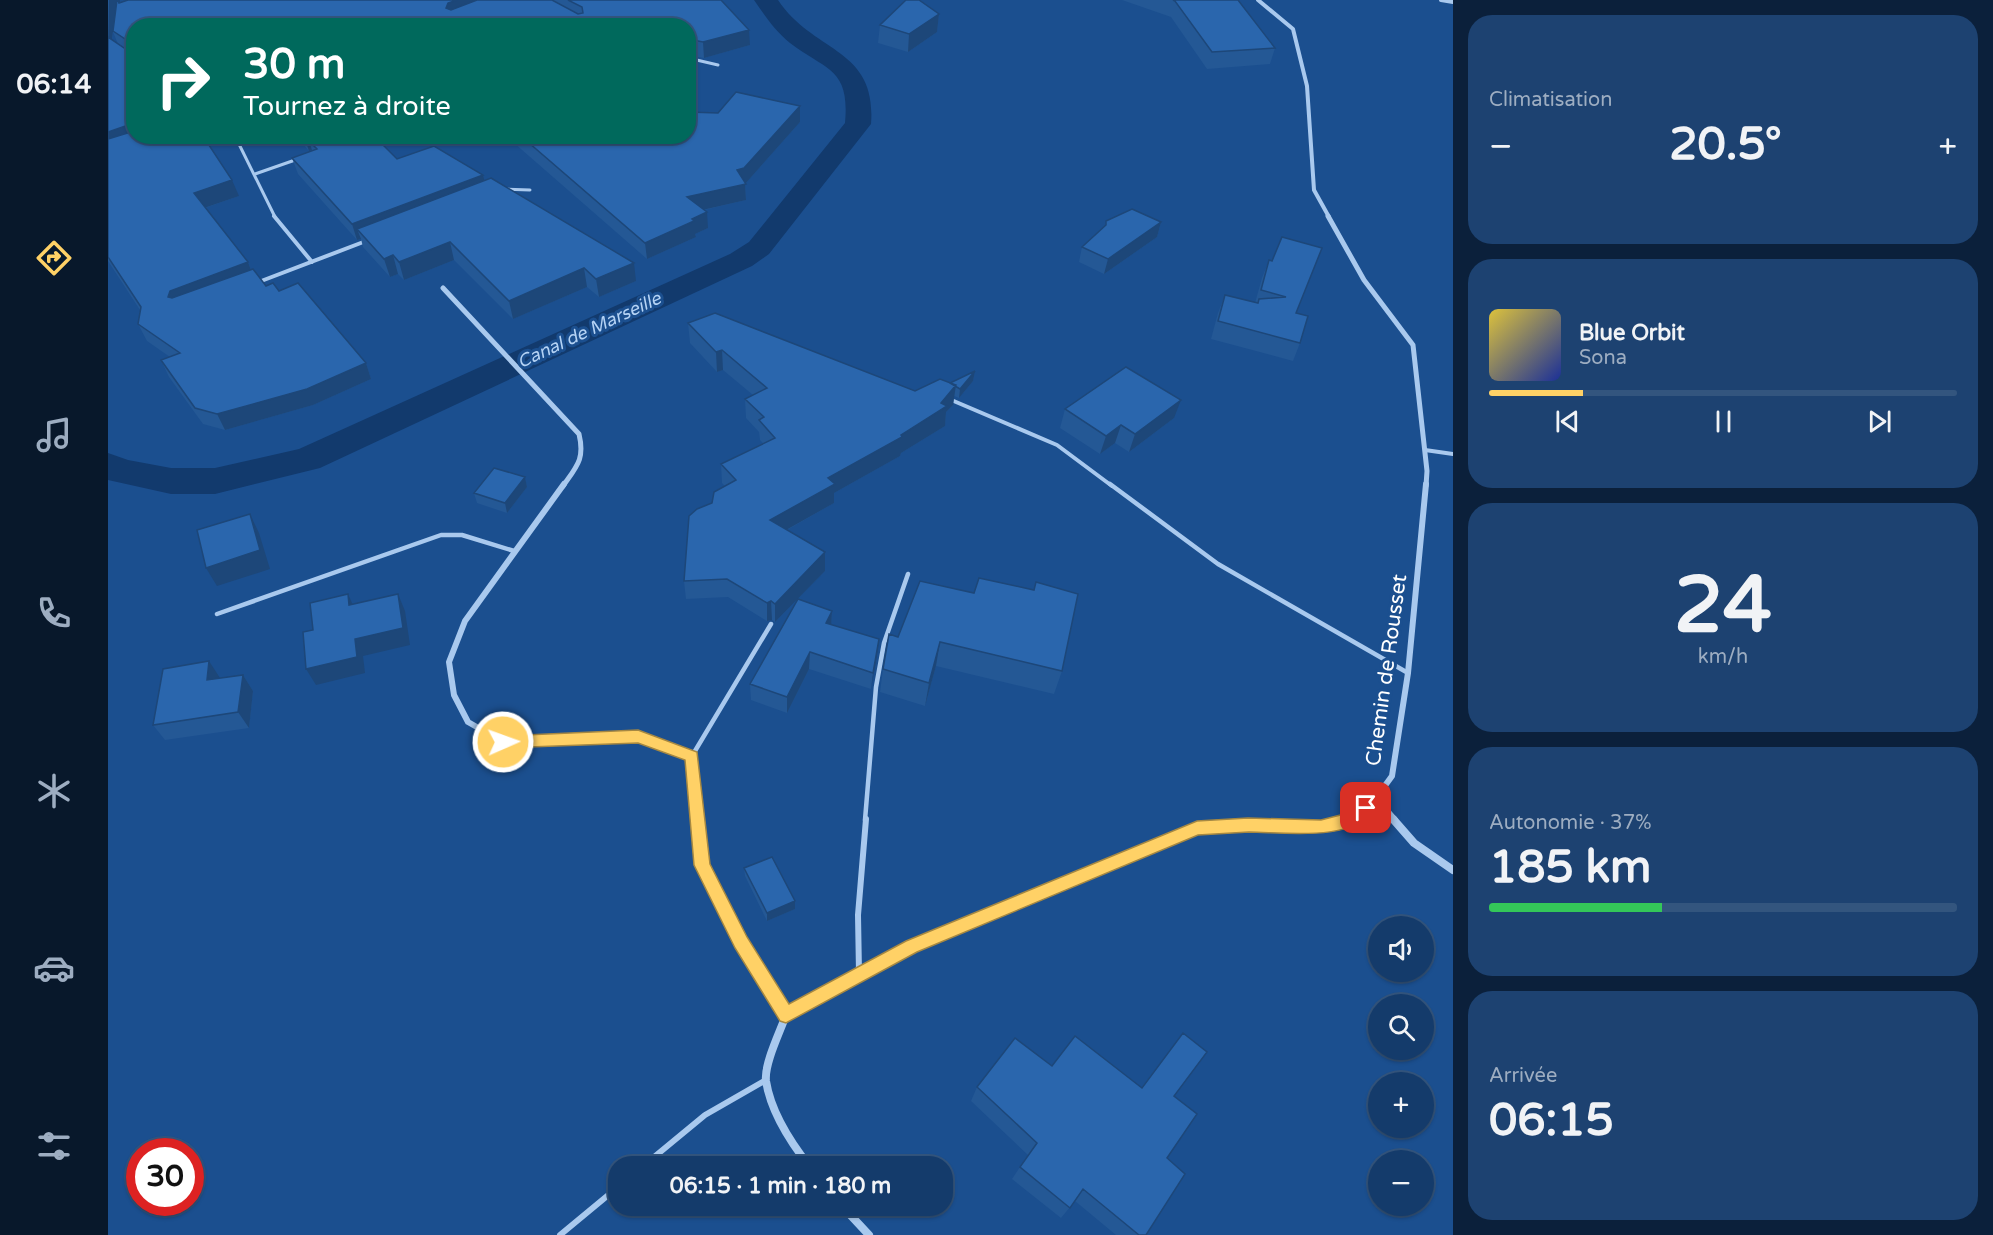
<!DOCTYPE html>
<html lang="fr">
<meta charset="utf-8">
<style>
body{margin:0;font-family:"Varela Round",sans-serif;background:#1d4271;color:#f1f3f6;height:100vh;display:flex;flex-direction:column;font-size:22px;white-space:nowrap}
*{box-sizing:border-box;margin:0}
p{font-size:20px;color:#9dadc1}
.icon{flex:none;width:33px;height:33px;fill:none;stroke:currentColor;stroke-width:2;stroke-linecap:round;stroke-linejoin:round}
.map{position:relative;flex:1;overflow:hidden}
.details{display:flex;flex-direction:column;gap:15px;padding:15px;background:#0b203b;width:540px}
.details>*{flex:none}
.top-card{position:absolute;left:18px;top:18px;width:570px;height:126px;border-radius:24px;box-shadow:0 2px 4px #0004,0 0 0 2px #33557e;background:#00695c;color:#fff;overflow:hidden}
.controls{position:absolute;left:1260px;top:916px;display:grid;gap:12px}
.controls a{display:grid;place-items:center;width:66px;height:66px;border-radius:50%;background:#143b6b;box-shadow:0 2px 4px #0004,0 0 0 2px #33557e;font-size:30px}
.speed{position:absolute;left:18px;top:1138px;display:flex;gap:12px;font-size:30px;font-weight:700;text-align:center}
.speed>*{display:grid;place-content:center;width:78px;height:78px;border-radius:50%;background:#143b6b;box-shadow:0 2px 4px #0004,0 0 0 2px #33557e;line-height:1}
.speed .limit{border:9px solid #d22;background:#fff;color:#111}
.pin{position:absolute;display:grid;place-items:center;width:51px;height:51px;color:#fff;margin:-26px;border-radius:12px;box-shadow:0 3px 9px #0006}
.me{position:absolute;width:66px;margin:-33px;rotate:88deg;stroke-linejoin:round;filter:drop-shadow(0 0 4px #0008)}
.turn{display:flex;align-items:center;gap:21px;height:126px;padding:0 18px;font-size:27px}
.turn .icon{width:78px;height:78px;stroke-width:2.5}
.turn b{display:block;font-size:42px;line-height:51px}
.big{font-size:45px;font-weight:700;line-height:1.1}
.details .widget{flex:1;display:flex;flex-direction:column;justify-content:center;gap:9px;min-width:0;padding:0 21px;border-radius:24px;background:#1d4271}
.details .dial{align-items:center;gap:0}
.dial b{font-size:78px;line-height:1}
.song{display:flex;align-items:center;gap:18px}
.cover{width:72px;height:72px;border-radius:9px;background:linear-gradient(135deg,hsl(50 70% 55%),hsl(230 70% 35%))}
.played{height:6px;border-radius:3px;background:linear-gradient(90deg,#ffd166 20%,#33557e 20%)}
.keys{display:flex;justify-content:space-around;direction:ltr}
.heat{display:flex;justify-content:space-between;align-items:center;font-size:33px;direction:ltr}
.charge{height:9px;border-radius:4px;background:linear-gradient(90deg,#34c759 37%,#33557e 0)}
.trip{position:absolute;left:500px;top:1156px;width:345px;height:60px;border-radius:24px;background:#143b6b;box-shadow:0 2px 4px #0004,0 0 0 2px #33557e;font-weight:700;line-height:60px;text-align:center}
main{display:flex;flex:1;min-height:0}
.dock{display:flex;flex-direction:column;width:108px;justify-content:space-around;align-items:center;background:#08182b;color:#9dadc1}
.dock .icon{width:42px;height:42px}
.dock .selected{color:#ffd166}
.dock b{font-size:27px;color:#f1f3f6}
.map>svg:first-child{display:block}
</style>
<main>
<nav class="dock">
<b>06:14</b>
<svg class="icon selected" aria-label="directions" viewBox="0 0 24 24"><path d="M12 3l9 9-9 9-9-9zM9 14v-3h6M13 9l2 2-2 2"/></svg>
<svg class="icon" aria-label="music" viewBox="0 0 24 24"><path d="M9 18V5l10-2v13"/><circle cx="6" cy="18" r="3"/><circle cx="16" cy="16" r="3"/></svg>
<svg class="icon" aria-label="phone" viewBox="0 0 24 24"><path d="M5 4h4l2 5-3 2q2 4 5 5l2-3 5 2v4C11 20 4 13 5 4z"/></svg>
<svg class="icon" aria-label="climate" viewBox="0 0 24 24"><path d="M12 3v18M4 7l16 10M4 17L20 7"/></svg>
<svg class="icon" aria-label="car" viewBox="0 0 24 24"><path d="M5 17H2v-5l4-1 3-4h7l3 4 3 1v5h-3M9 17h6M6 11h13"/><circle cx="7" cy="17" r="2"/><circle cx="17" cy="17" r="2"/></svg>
<svg class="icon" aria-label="filters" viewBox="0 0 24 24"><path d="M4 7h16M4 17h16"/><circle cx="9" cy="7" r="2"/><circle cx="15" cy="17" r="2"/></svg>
</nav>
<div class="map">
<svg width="1345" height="1235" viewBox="0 0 1345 1235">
<rect width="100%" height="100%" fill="#1b4f8f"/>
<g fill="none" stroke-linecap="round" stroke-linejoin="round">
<!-- canal -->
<path fill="#123a6d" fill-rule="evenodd" d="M646 0H670C706 54 769 47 763 124L661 254 644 266 212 468 107 494H63L0 480V453L20 460 63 468H107L191 449 622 254 641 242 737 123C742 68 719 71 682 43 667 31 657 16 646 0Z"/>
<!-- lane-far3 -->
<path stroke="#a9c9ee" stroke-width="3" d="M580 58 610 65
M127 136 167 217
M147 174 190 159
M395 189 422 190"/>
<!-- lane-far2 -->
<path stroke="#a9c9ee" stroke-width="4" d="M166 216 204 262
M148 283 258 241
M841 399 949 445 1004 486
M1317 450 1345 454"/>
<!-- lane-far1 -->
<path stroke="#a9c9ee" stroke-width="4.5" d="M1002 484 1110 564 1300 673
M109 614 333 535H354L406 551
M584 756 663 624
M757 820 768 687 776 643 800 574"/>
<!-- lane -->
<path stroke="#a9c9ee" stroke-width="6" d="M751 973 750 915 758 819
M534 1167 597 1115 658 1080
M452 1235 510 1187"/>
<!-- street-far3 -->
<path stroke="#a9c9ee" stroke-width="4" d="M1150 0 1185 29 1199 86 1206 190 1221 217
M1333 0 1345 2"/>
<!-- street-far2 -->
<path stroke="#a9c9ee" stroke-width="5" d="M1220 216 1256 280 1305 345 1319 471 1318 486
M335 288 471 434C477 459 469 466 455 486"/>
<!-- street-far1 -->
<path stroke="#a9c9ee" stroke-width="6" d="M456 484 357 621 341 662 346 695 360 722 395 742 530 736 584 756 590 820
M1268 798 1287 820
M1237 820 1248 817 1268 798 1284 776 1300 673 1318 484"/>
<!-- street -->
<path stroke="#a9c9ee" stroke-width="8" d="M590 819 594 865 633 942 678 1015
M1285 819 1306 843 1345 870
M702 1167C683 1143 663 1113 658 1081 656 1064 672 1032 678 1015L803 946 1089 828 1140 825 1213 827 1242 819
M734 1206 761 1235"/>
</g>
<!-- wall -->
<path fill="#245895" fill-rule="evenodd" d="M0 0H12V3L20 0H613L642 45 596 58 585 56 586 63 580 65V26H26V136L131 196 97 208 140 262 143 270 158 286 171 291 258 363 263 379 205 405 117 430 95 424 61 377 53 360 62 357 39 341 30 324 32 310 0 261ZM5 32 10 44 4 40Z
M1014 0H1130L1167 48 1162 64 1099 69 1063 17Z
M831 14 829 32 800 52 770 43 772 25Z
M692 106V122L637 184 638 200 596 210 600 228 587 234 588 237 539 259 398 136H580L610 113Z
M188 136H266L289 159 376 181 528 281 491 297 479 287 405 319 346 260 296 280 290 274 282 277 255 247 253 239 249 240 190 174 184 158 205 151 204 150 201 151Z
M998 221 1053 222 1049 237 996 274 971 262 974 247 997 226Z
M1161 260 1164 261 1188 313 1192 343 1185 361 1103 339 1110 313 1117 295 1147 303 1154 278Z
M580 323 807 391 842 383 867 371 865 381 851 398 846 396 845 405 838 412 837 426 793 453 792 456 726 493V503L679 530 717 571 667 622 664 620 659 621 620 597 578 599 576 581 604 503 617 486 614 483 613 464 655 443 652 440 651 432 638 418 637 399 645 395 615 370 609 372 582 343Z
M957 409 1066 418 1021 452 1007 443 992 454 952 428Z
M417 477 419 487 399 513 369 503 366 493Z
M866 593 954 671 946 694 828 666 817 706 772 692 775 669 790 637Z
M724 611 723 624 771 639 763 689 701 669 679 713 643 700 642 684Z
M135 675 145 691 141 728 57 740 45 725 112 678Z
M636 868 687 901V909L659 921 637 876Z
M1075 1033 1059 1158 1038 1235H1008L967 1201 953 1218 904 1179 920 1155 863 1101 869 1087 944 1066 1033 1088Z"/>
<!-- shaded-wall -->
<path fill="#1d4779" d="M1 0H12V2L16 13 8 11 3 45 0 48Z
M349 0H390L344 19 338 8 340 3Z
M831 14 829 32 800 52 801 34Z
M641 30 642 45 596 58 595 42Z
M585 48 586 63 580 65V50Z
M692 106V122L637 184 638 200 581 213 579 197 629 170Z
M26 123V136L0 150V132Z
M196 136H245L201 141 204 150 201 151Z
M375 175 379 192 249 229 253 239 249 240 244 224Z
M124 180 131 196 93 209 86 193Z
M599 212 600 228 587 234 588 237 539 259 537 243 584 219Z
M1053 222 1049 237 996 274 1000 259Z
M342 242 346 260 296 280 291 262Z
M285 255 290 274 282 277 276 259Z
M140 262 146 279 68 314 60 297 62 291Z
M526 263 528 281 491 297 488 279Z
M476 268 479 287 405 319 401 301Z
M614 350 615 370 609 372 608 352Z
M258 363 263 379 205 405 117 430 109 414Z
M867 371 865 381 851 398 852 389Z
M848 385 845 405 838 412 837 426 793 453 792 456 726 493V503L662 539V520L720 478 793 435 833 403Z
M1073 400 1066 418 1021 452 1027 434Z
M1013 425 1007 443 992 454 998 436Z
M417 477 419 487 399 513 397 503Z
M142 514 151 533 162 569 109 586 98 568Z
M717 552V571L667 622V604Z
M240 594 248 612 241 605Z
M290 594 297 611 302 645 255 656 257 673 208 685 198 669 247 639Z
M663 601 664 620 659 621V603Z
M724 611 723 627 718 623Z
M771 639 769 655 763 689 765 673Z
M832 642 828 666 817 706 821 683Z
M702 652 701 669 679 713V697Z
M101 661 112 678 110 696 99 680Z
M135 675 145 691 141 728 130 712Z
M687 901V909L659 921V913Z"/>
<!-- building -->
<path fill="#2a66ad" stroke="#1d4779" stroke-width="1.5" d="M9 0H10L11 3 20 0H349L340 3 338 8 343 10 369 0H444L470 14 475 13 474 7 460 0H613L641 30 595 42 580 39V26H26V123L0 132V37L19 50 23 43 5 31Z
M798 0H811L831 14 801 34 772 25Z
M1065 0H1130L1167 48 1104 52 1067 1Z
M628 92 692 106 636 168 629 170 638 184 579 197 599 212 584 219 586 221 537 243 413 136H580V112L610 113Z
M26 131V136H95L124 180 86 193 140 262 62 291 60 297 64 298 145 269 158 286 165 283 171 291 190 283 258 363 199 389 109 414 87 408 53 360 72 353 30 324 33 307 0 257V139Z
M214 136H266L289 159 326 146 375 175 244 224 184 158 209 149 201 141Z
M383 178 526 263 488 279 476 268 401 301 342 242 291 262 285 255 276 259 249 229Z
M1024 209 1053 222 1000 259 974 247 998 225V221Z
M1174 237 1214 248 1188 313 1200 316 1192 343 1110 321 1117 295 1150 303 1151 299 1178 297 1153 290 1161 260 1164 261Z
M607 313 807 391 832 379 848 385 833 403 839 406 793 435 794 437 720 478 727 484 662 520 717 552 667 604 663 601 659 603 619 579 576 581 581 516 589 509 604 503 606 492 628 480 613 464 667 438 651 420 656 417 637 399 659 388 614 350 608 352 580 323Z
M1018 367 1073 400 1027 434 1013 425 998 436 957 409Z
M867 371 852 389 842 383Z
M386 468 417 477 397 503 366 493Z
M142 514 152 550 98 568 89 530Z
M871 578 926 590 928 582 970 594 954 671 832 642 821 683 775 669 781 634 790 637 812 581 866 593Z
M240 594 241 605 290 594 295 628 247 639 249 657 198 669 195 632 205 630 202 603Z
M690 599 724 611 718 623 771 639 765 673 702 652 679 697 642 684Z
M101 661 99 680 135 675 130 712 45 725 55 669Z
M664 857 687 901 659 913 636 868Z
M1075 1033 1099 1052 1066 1096 1089 1114 1059 1158 1077 1174 1038 1235H1031L975 1189 962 1208 912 1167 929 1143 869 1087 907 1038 944 1066 967 1036 1034 1088Z"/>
<!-- route -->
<path fill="#ffd166" stroke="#a68842" stroke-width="1.5" d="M530 730 589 752 602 864 639 937 681 1004 798 941 1089 821 1140 818 1213 820 1244 812 1258 801 1263 803 1266 808C1249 843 1173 832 1141 832 1124 833 1107 834 1090 835L809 952 678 1023 672 1021 627 948 586 865 577 760 530 743 395 748 388 742 395 736Z"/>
<g text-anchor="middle" stroke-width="6" stroke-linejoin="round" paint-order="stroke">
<!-- far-water labels -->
<g font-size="18" font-style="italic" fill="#b5d3f5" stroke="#1b4f8f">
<text transform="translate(481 330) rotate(-25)" y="6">Canal de Marseille</text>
</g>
<!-- street labels -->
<g font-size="21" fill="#fff" stroke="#1b4f8f">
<text transform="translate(1278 670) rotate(-82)" y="7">Chemin de Rousset</text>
</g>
</g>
</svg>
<div class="controls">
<a><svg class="icon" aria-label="sound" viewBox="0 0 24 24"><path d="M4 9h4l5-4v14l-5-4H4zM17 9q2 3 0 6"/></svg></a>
<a><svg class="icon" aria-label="search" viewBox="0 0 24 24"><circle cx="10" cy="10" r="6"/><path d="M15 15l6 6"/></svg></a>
<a>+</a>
<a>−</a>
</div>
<div class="speed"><div class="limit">30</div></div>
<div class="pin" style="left:1258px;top:808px;background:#d93025"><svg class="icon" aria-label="arrive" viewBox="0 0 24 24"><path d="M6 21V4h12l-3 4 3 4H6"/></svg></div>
<svg class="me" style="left:395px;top:742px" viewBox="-20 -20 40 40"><circle r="17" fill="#ffd166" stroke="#fff" stroke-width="3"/><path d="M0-11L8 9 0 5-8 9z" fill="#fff"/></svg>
<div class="trip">06:15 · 1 min · 180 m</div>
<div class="top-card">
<div class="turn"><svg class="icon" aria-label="right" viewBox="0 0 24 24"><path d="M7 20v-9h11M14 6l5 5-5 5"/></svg><div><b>30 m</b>Tournez à droite</div></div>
</div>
</div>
<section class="details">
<div class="widget"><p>Climatisation</p>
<div class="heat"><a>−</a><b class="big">20.5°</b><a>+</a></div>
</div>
<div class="widget">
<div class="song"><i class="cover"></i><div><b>Blue Orbit</b><p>Sona</p></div></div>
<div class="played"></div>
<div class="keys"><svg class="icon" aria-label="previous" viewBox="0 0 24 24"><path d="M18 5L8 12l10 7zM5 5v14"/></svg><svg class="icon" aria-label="pause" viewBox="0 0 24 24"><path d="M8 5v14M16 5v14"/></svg><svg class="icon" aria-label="next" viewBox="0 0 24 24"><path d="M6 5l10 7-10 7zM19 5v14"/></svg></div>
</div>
<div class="widget dial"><b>24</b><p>km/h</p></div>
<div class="widget"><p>Autonomie · 37%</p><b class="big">185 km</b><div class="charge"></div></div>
<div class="widget"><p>Arrivée</p><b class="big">06:15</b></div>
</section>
</main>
